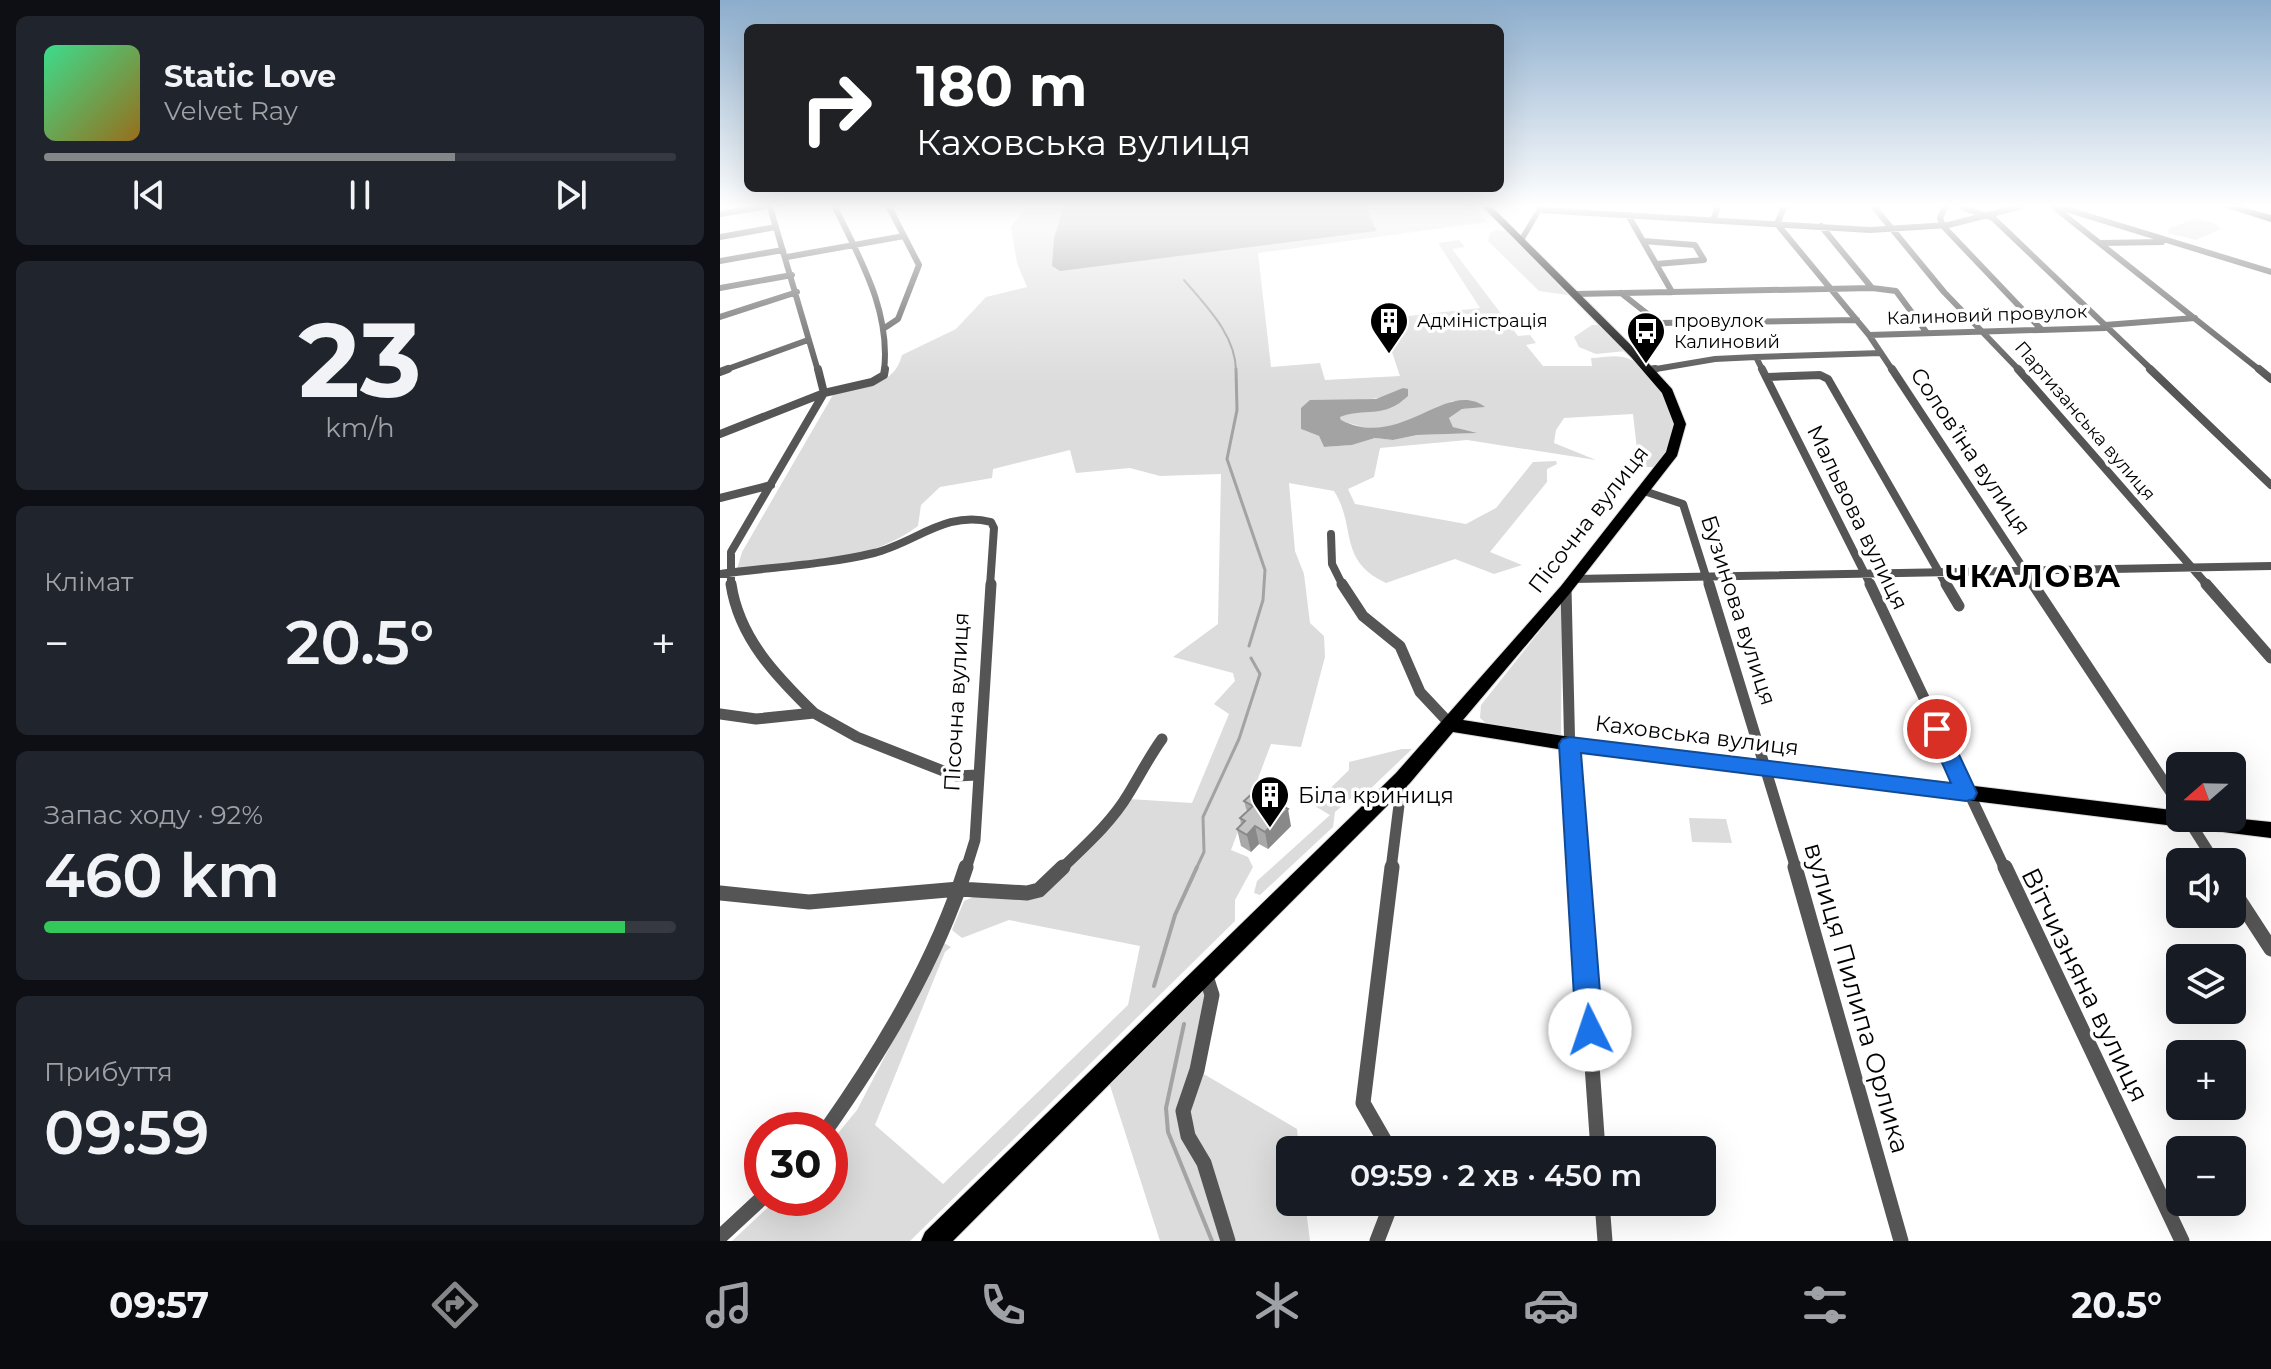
<!DOCTYPE html>
<html lang="uk">
<meta charset="utf-8">
<style>
body{margin:0;font-family:Montserrat,sans-serif;background:#20242c;color:#f1f3f6;height:100vh;display:flex;flex-direction:column;font-size:30px;white-space:nowrap}
*{box-sizing:border-box;margin:0}
p{font-size:26px;color:#9ea1a6}
.icon{flex:none;width:44px;height:44px;fill:none;stroke:currentColor;stroke-width:2;stroke-linecap:round;stroke-linejoin:round}
.map{position:relative;flex:1;overflow:hidden}
.side{display:flex;flex-direction:column;gap:16px;padding:16px;background:#0d0f14;width:720px}
.side>*{flex:none}
.banner{position:absolute;left:24px;top:24px;width:760px;height:168px;border-radius:12px;box-shadow:0 8px 32px #0002;background:#202124;color:#fff;overflow:hidden}
.needle{width:52px;rotate:250deg}
.controls{position:absolute;left:1446px;top:752px;display:grid;gap:16px}
.controls a{display:grid;place-items:center;width:80px;height:80px;border-radius:12px;background:#171b24;box-shadow:0 8px 32px #0002;font-size:40px}
.speed{position:absolute;left:24px;top:1112px;display:flex;gap:16px;font-size:40px;font-weight:700;text-align:center}
.speed>*{display:grid;place-content:center;width:104px;height:104px;border-radius:50%;background:#171b24;box-shadow:0 8px 32px #0002;line-height:1}
.speed .limit{border:12px solid #d22;background:#fff;color:#111}
.pin{position:absolute;display:grid;place-items:center;width:68px;height:68px;color:#fff;margin:-34px;border:4px solid #fff;border-radius:50%;box-shadow:0 2px 8px #0007}
.me{position:absolute;width:88px;margin:-44px;rotate:356deg;stroke-linejoin:round;filter:drop-shadow(0 0 6px #0008)}
.turn{display:flex;align-items:center;gap:28px;height:168px;padding:0 40px;font-size:36px}
.turn .icon{width:104px;height:104px;stroke-width:2.5}
.turn b{display:block;font-size:56px;line-height:68px}
.big{font-size:60px;font-weight:600;line-height:1.1}
.side .card{flex:1;display:flex;flex-direction:column;justify-content:center;gap:12px;min-width:0;padding:0 28px;border-radius:12px;background:#20242c}
.side .dial{align-items:center;gap:0}
.dial b{font-size:104px;line-height:1}
.song{display:flex;align-items:center;gap:24px}
.cover{width:96px;height:96px;border-radius:12px;background:linear-gradient(135deg,hsl(150 70% 55%),hsl(40 70% 35%))}
.played{height:8px;border-radius:4px;background:linear-gradient(90deg,#858687 65%,#363941 65%)}
.keys{display:flex;justify-content:space-around;direction:ltr}
.heat{display:flex;justify-content:space-between;align-items:center;font-size:44px;direction:ltr}
.charge{height:12px;border-radius:6px;background:linear-gradient(90deg,#34c759 92%,#363941 0)}
.trip{position:absolute;left:556px;top:1136px;width:440px;height:80px;border-radius:12px;background:#171b24;box-shadow:0 8px 32px #0002;font-weight:600;line-height:80px;text-align:center}
.dock{display:flex;height:128px;justify-content:space-around;align-items:center;background:#090b0e;color:#9ea1a6}
.dock .icon{width:56px;height:56px}
.dock .current{color:#858687}
.dock b{font-size:36px;color:#f1f3f6}
main{display:flex;flex:1;min-height:0}
.map>svg:first-child{display:block}
</style>
<main>
<section class="side">
<div class="card">
<div class="song"><i class="cover"></i><div><b>Static Love</b><p>Velvet Ray</p></div></div>
<div class="played"></div>
<div class="keys"><svg class="icon" aria-label="previous" viewBox="0 0 24 24"><path d="M18 5L8 12l10 7zM5 5v14"/></svg><svg class="icon" aria-label="pause" viewBox="0 0 24 24"><path d="M8 5v14M16 5v14"/></svg><svg class="icon" aria-label="next" viewBox="0 0 24 24"><path d="M6 5l10 7-10 7zM19 5v14"/></svg></div>
</div>
<div class="card dial"><b>23</b><p>km/h</p></div>
<div class="card"><p>Клімат</p>
<div class="heat"><a>−</a><b class="big">20.5°</b><a>+</a></div>
</div>
<div class="card"><p>Запас ходу · 92%</p><b class="big">460 km</b><div class="charge"></div></div>
<div class="card"><p>Прибуття</p><b class="big">09:59</b></div>
</section>
<div class="map">
<svg width="1551" height="1241" viewBox="0 0 1551 1241">
<rect width="100%" height="100%" fill="#fff"/>
<!-- green -->
<path fill="#dcdcdc" fill-rule="evenodd" d="M307 207H753L767 222 538 253 551 367 600 363 605 380 680 376 661 319 760 308 718 243 739 240 745 247 732 249 798 336 810 335 816 343 806 345 823 366H872L871 358C881 358 893 355 903 357 928 362 956 406 953 432 951 444 944 456 939 467H919L913 414 844 418 836 430 834 443 876 460 747 440 660 448 654 477 628 489 635 504 746 524 776 508 813 462 836 461 837 464 827 469V482L770 552 802 565 774 574 735 559 666 583C617 560 637 527 614 491L569 483 575 551 584 574 590 623 604 636 605 657 581 747 551 744 511 850 528 857 533 867 515 900V921L190 1241H12L58 1198H110V1143L137 1110 224 943 231 947 225 952 155 1125 223 1184 408 1005 420 946 289 920 242 938 232 930 244 901 258 895H323L379 840 409 799 472 803 509 714 494 704 515 681 513 673 453 657 498 624 501 474 440 476 410 468 356 473 350 450 273 469 272 478 220 487 201 505 198 526C148 564 78 562 17 569L22 552 114 393C143 386 174 387 182 355L236 329 266 297 307 287 297 263 291 227ZM683 388 684 400C663 412 641 408 620 417L621 421 654 430 688 423 732 401 763 407 742 409 729 418 733 427 754 433 697 435 673 440 655 438 632 445 604 447 599 436 581 429V408C614 393 651 409 683 388Z
M1475 219 1494 223 1501 229 1476 240 1448 233 1449 228Z
M776 230 787 231 848 295 819 291 768 241 770 233Z
M872 325H879L906 351 876 354 859 347 854 337Z
M842 603 841 735 766 723 760 718 761 705Z
M682 749H692L646 793 638 792 615 812 613 827 540 895 534 893 537 881 610 815 593 805 629 770V762Z
M969 818 1006 819 1012 843 972 842Z
M485 973 492 995 477 1070 577 1129 579 1150H570V1202H585L590 1241H440L385 1070Z"/>
<!-- water -->
<path fill="#a3a3a3" d="M344 207H646L657 231 340 271 332 266 334 238Z
M683 388 688 389V396C663 420 644 407 620 417L621 420C681 451 727 378 765 407L742 409 729 418 733 427 757 433 697 435 673 440 655 438 632 445 604 447 599 436 581 429V408L590 400 656 399Z"/>
<g fill="none" stroke-linecap="round" stroke-linejoin="round">
<!-- stream-far2 -->
<path stroke="#a3a3a3" stroke-width="2" d="M464 280C486 306 516 335 516 371"/>
<!-- stream-far1 -->
<path stroke="#a3a3a3" stroke-width="3" d="M516 369 517 410 507 459 545 570 543 600 529 646
M476 869 484 852 483 817 519 739 540 674 531 658"/>
<!-- stream -->
<path stroke="#a3a3a3" stroke-width="4" d="M434 986 455 915 477 867
M464 1024 446 1108 448 1132 492 1241"/>
<defs>
<path id="primary" d="M763 207H772L919 353 952 389 966 424 957 456 851 592 743 720 850 737 1460 811V818H1512L1551 822V838L850 751 733 732 690 783 233 1241H201L205 1232 676 773 841 586 946 452 954 424 942 393 911 357Z
M1505 207H1520L1551 216V222Z"/>
</defs>
<!-- primary casing -->
<use href="#primary" stroke="#dbdbdb" stroke-width="2"/>
<!-- minor-far3 -->
<path stroke="#555" stroke-width="6" d="M50 207 98 371
M115 207C140 259 171 311 164 371
M1064 207 1057 224 1149 335 1173 371
M1154 207 1224 292 1300 371
M1225 207 1220 218 1223 226 1321 329
M1241 207 1273 218 1433 371
M1334 207 1541 371
M1339 207 1551 272
M820 210 1150 230 1228 225 1299 207
M0 214 42 207
M908 215 952 292
M993 220 998 207
M1101 226 1152 288 1176 291 1207 333
M0 237 56 227
M923 241 975 245 984 260 936 264
M1381 243 1442 242
M67 257 184 236
M0 261 63 250
M0 288 72 275
M901 293 939 323 1137 320
M855 294 1152 288
M0 317 77 292
M1385 325 1475 318
M166 327 178 319 199 265 169 207
M1149 335 1385 328
M1036 357 1161 353
M930 370 995 359 1036 357 1043 371
M2 371 88 340"/>
<!-- minor-far2 -->
<path stroke="#555" stroke-width="8" d="M1042 369 1151 586
M1172 369 1315 586
M1298 369 1488 586
M1430 369 1551 485
M1539 369 1551 379
M930 370 935 369
M0 372 8 369
M1048 377 1100 375 1108 379 1227 586
M0 434 104 393 152 382 164 375 165 369
M924 491 963 504 989 586
M0 498 51 485
M611 534 612 564 623 586
M0 574C50 567 105 565 154 553 195 543 226 510 271 522L274 528 270 586
M854 579 1551 566
M11 586V552L104 393 98 369"/>
<!-- minor-far1 -->
<path stroke="#555" stroke-width="11" d="M11 584C19 638 56 676 94 713
M622 584 643 616 680 646 700 692 731 725
M989 584 1076 869
M1150 584 1285 869
M1226 584 1239 606
M1313 584 1460 806
M1486 584 1551 658
M846 589 850 759 858 869
M0 714 36 719 94 713 137 737 236 776 258 775
M1467 818 1495 862
M246 869 255 840 271 584
M341 869C365 846 392 822 409 793 420 775 429 757 442 739
M671 869 682 781"/>
<!-- minor -->
<path stroke="#555" stroke-width="15" d="M858 867 878 1150
M1075 867 1181 1241
M1285 867 1462 1241
M1512 889 1551 949
M0 893 89 902 239 889 307 893 319 890 343 867
M485 973 492 995 477 1070 463 1111 468 1136 484 1163 508 1241
M106 1130C163 1049 216 961 246 867
M670 1150 643 1103 672 867
M882 1202 885 1241
M0 1237 42 1198
M657 1241 672 1202"/>
<!-- tertiary -->
<path fill="#555" fill-rule="evenodd" d="M818 207H824L804 241H800L798 240Z"/>
<!-- primary -->
<use href="#primary" fill="#000" fill-rule="evenodd"/>
<!-- tram -->
<path stroke="#000" stroke-width="2" d="M1518 207 1551 216"/>
</g>
<!-- wall -->
<path fill="#a9a9a9" d="M524 801 571 826 548 849 539 844 531 852 521 846 517 829 521 825 520 818 527 812Z"/>
<!-- shaded-wall -->
<path fill="#898989" d="M568 809 571 826 548 849 545 832Z
M535 826 539 844 531 852 527 835Z"/>
<!-- building -->
<path fill="#c4c4c4" stroke="#898989" stroke-width="2" d="M535 791 568 809 545 832 535 826 527 835 517 829 525 821 520 818 533 806 524 801Z"/>
<!-- sky -->
<linearGradient id="sky" x2="0" y2="1"><stop stop-color="#8cadcc"/><stop offset="0.54" stop-color="#fff"/><stop offset="1" stop-color="#fff" stop-opacity="0"/></linearGradient>
<rect width="1551" height="381" fill="url(#sky)"/>
<!-- route -->
<path fill="#1a73e8" stroke="#114b97" stroke-width="2" d="M1217 722 1227 729 1257 793 1254 799 1246 801 861 753 883 1030 879 1038 870 1042 860 1038 856 1030 839 744 842 739 850 737 1231 783 1207 729Z"/>
<!-- icons -->
<defs>
<symbol id="building-pin" viewBox="-11 -11 22 30"><path d="M0 17L-7.5 6A9.5 9.5 0 1 1 7.5 6Z" fill="#000" stroke="#fff"/><path d="M-4-6H4V6H1V3H-1V6H-4ZM-2.5-4.3h1.7v1.8h-1.7ZM.8-4.3h1.7v1.8H.8ZM-2.5-1h1.7V.8h-1.7ZM.8-1h1.7V.8H.8Z" fill="#fff"/></symbol>
<symbol id="bus-pin" viewBox="-11 -11 22 30"><path d="M0 17L-7.5 6A9.5 9.5 0 1 1 7.5 6Z" fill="#000" stroke="#fff"/><path d="M-5-6H5V4H4V6H2V4H-2V6H-4V4H-5ZM-3.5-4V0h7V-4ZM-3.5 1.2v1.5H-2V1.2ZM2 1.2v1.5H3.5V1.2Z" fill="#fff"/></symbol>
</defs>
<g fill-rule="evenodd">
<use href="#building-pin" x="647" y="299" width="44" height="60"/>
<use href="#bus-pin" x="904" y="309" width="44" height="60"/>
<use href="#building-pin" x="528" y="773" width="44" height="60"/>
</g>
<g text-anchor="middle" stroke-width="7" stroke-linejoin="round" paint-order="stroke">
<!-- far-street labels -->
<g font-size="18" fill="#000" stroke="#fff">
<text transform="translate(1267 315) rotate(-2)" y="6">Калиновий провулок</text>
<text transform="translate(1365 421) rotate(49)" y="6">Партизанська вулиця</text>
</g>
<!-- far-poi labels -->
<g font-size="18" fill="#000" stroke="#fff" text-anchor="start">
<text x="697" y="327">Адміністрація</text>
<text x="954" y="327">провулок<tspan x="954" dy="21">Калиновий</tspan></text>
</g>
<!-- street labels -->
<g font-size="22" fill="#000" stroke="#fff">
<text transform="translate(1251 451) rotate(56)" y="8">Соловʼїна вулиця</text>
<text transform="translate(1138 517) rotate(64)" y="8">Мальвова вулиця</text>
<text transform="translate(868 519) rotate(-52)" y="8">Пісочна вулиця</text>
<text transform="translate(1019 610) rotate(72)" y="8">Бузинова вулиця</text>
<text transform="translate(236 702) rotate(-87)" y="8">Пісочна вулиця</text>
<text transform="translate(977 735) rotate(7)" y="8">Каховська вулиця</text>
</g>
<!-- poi labels -->
<g font-size="22" fill="#000" stroke="#fff" text-anchor="start">
<text x="578" y="803">Біла криниця</text>
</g>
<!-- near-street labels -->
<g font-size="26" fill="#000" stroke="#fff">
<text transform="translate(1365 985) rotate(64)" y="9">Вітчизняна вулиця</text>
<text transform="translate(1137 998) rotate(74)" y="9">вулиця Пилипа Орлика</text>
</g>
<!-- district labels -->
<g font-size="30" font-weight="bold" letter-spacing="2" fill="#000" stroke="#fff">
<text x="1314" y="587">ЧКАЛОВА</text>
</g>
</g>
</svg>
<div class="controls">
<a><svg class="needle" viewBox="-14 -14 28 28"><path d="M0-13l5 13h-10z" fill="#e53935"/><path d="M0 13l5-13h-10z" fill="#9ea1a6"/></svg></a>
<a><svg class="icon" aria-label="sound" viewBox="0 0 24 24"><path d="M4 9h4l5-4v14l-5-4H4zM17 9q2 3 0 6"/></svg></a>
<a><svg class="icon" aria-label="layers" viewBox="0 0 24 24"><path d="M12 4l9 5-9 5-9-5zM3 14l9 5 9-5"/></svg></a>
<a>+</a>
<a>−</a>
</div>
<div class="speed"><div class="limit">30</div></div>
<div class="pin" style="left:1217px;top:729px;background:#d93025"><svg class="icon" aria-label="arrive" viewBox="0 0 24 24"><path d="M6 21V4h12l-3 4 3 4H6"/></svg></div>
<svg class="me" style="left:870px;top:1030px" viewBox="-20 -20 40 40"><circle r="19" fill="#fff"/><path d="M0-13L10 11 0 6-10 11z" fill="#1a73e8"/></svg>
<div class="trip">09:59 · 2 хв · 450 m</div>
<div class="banner">
<div class="turn"><svg class="icon" aria-label="right" viewBox="0 0 24 24"><path d="M7 20v-9h11M14 6l5 5-5 5"/></svg><div><b>180 m</b>Каховська вулиця</div></div>
</div>
</div>
</main>
<nav class="dock">
<b>09:57</b>
<svg class="icon current" aria-label="directions" viewBox="0 0 24 24"><path d="M12 3l9 9-9 9-9-9zM9 14v-3h6M13 9l2 2-2 2"/></svg>
<svg class="icon" aria-label="music" viewBox="0 0 24 24"><path d="M9 18V5l10-2v13"/><circle cx="6" cy="18" r="3"/><circle cx="16" cy="16" r="3"/></svg>
<svg class="icon" aria-label="phone" viewBox="0 0 24 24"><path d="M5 4h4l2 5-3 2q2 4 5 5l2-3 5 2v4C11 20 4 13 5 4z"/></svg>
<svg class="icon" aria-label="climate" viewBox="0 0 24 24"><path d="M12 3v18M4 7l16 10M4 17L20 7"/></svg>
<svg class="icon" aria-label="car" viewBox="0 0 24 24"><path d="M5 17H2v-5l4-1 3-4h7l3 4 3 1v5h-3M9 17h6M6 11h13"/><circle cx="7" cy="17" r="2"/><circle cx="17" cy="17" r="2"/></svg>
<svg class="icon" aria-label="filters" viewBox="0 0 24 24"><path d="M4 7h16M4 17h16"/><circle cx="9" cy="7" r="2"/><circle cx="15" cy="17" r="2"/></svg>
<b>20.5°</b>
</nav>
